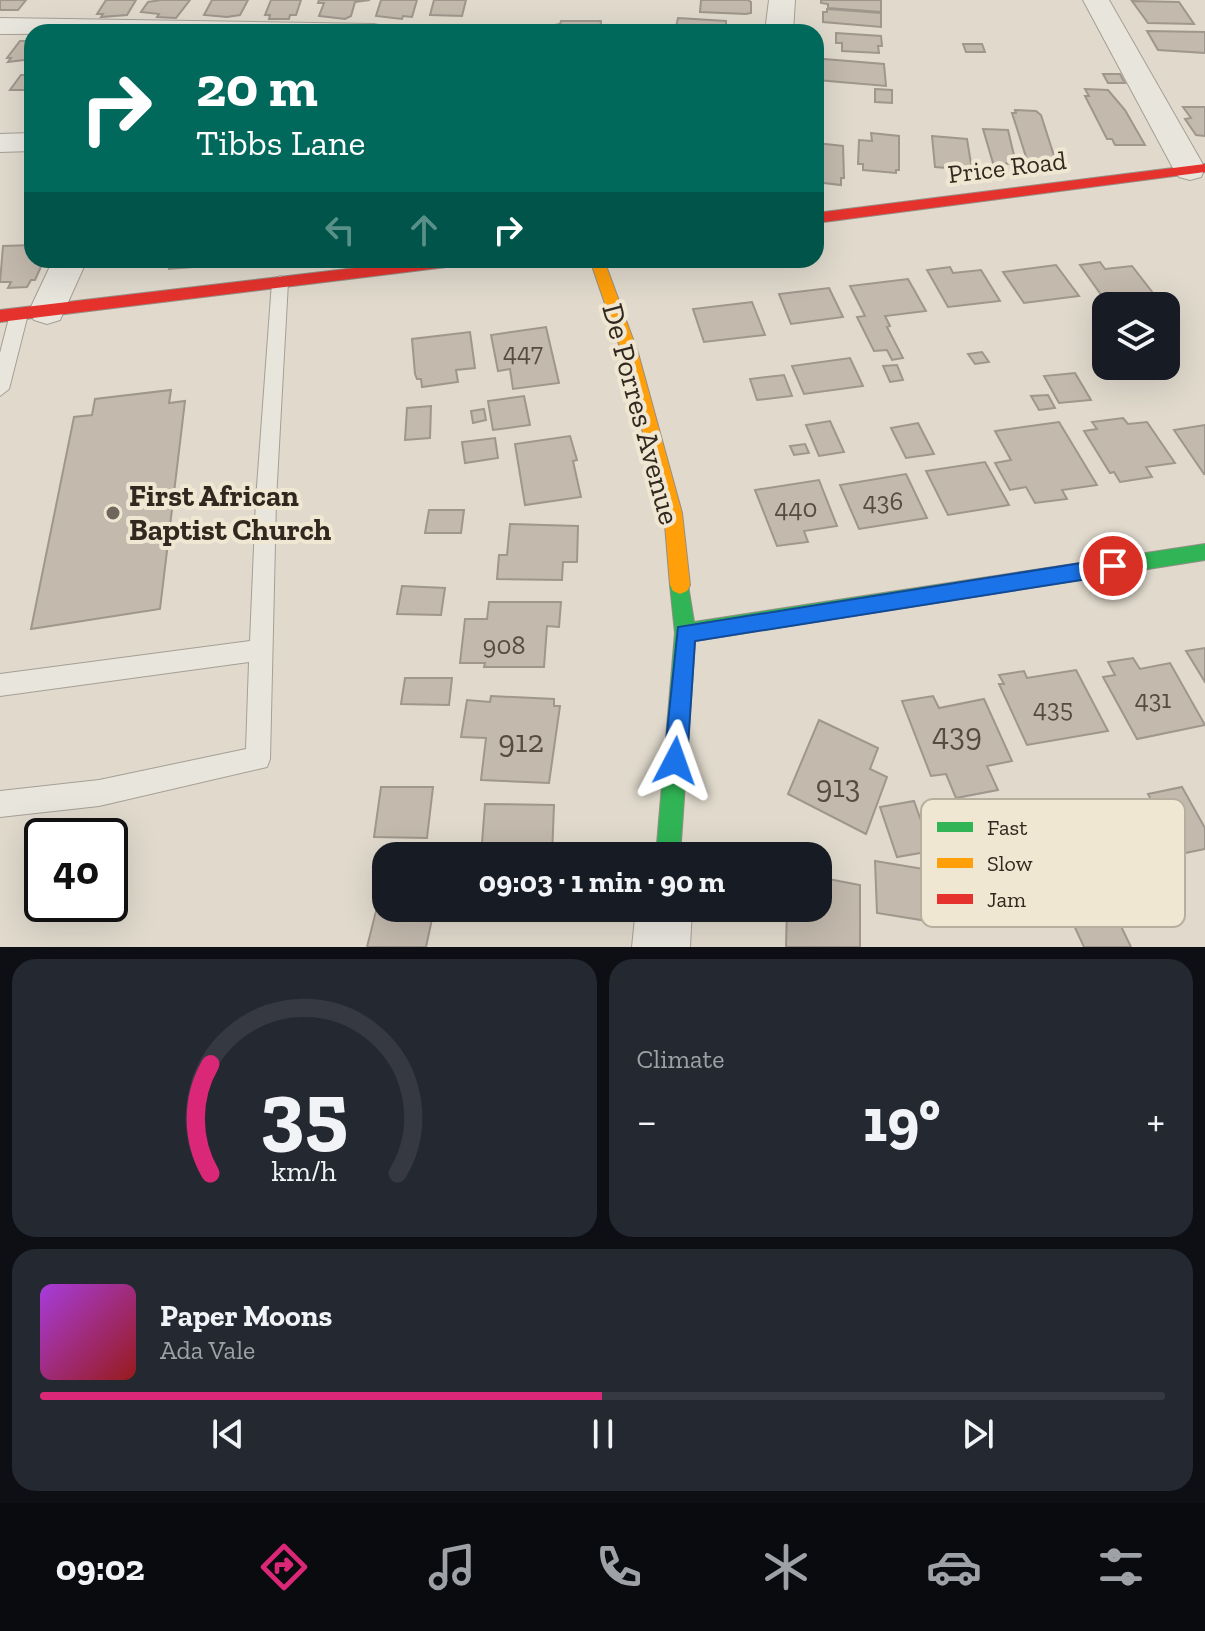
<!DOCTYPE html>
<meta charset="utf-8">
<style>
body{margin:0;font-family:"Zilla Slab",serif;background:#242831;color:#f1f3f6;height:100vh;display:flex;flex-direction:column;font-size:30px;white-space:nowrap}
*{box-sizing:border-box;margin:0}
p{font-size:26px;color:#9ea1a6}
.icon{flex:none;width:44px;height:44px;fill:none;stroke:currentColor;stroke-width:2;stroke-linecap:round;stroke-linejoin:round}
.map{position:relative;height:947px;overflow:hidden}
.details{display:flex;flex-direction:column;gap:12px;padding:12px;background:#0d0f14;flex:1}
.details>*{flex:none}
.top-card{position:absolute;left:24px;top:24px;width:800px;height:244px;border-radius:24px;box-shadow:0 8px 32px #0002;background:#00695c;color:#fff;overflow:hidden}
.tools{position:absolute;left:1092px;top:292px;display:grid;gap:16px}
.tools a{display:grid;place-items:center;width:88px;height:88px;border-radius:16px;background:#171b24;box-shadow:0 8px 32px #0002;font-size:40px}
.speed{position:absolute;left:24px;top:818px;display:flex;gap:16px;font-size:40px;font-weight:700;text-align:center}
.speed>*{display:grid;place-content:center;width:104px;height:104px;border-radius:50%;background:#171b24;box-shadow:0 8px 32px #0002;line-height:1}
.speed .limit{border:4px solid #111;border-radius:12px;background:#fff;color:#111}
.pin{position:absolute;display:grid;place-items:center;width:68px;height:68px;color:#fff;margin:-34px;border:4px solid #fff;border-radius:50%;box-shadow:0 2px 8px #0007}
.me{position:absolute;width:88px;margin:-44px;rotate:4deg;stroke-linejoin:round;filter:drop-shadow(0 0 6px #0008)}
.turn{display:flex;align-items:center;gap:28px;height:168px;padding:0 40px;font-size:36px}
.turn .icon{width:104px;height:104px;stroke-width:2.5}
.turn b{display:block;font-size:56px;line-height:68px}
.lanes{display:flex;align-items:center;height:76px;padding:0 40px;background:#0003;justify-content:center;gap:40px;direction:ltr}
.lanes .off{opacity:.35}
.big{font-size:60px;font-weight:700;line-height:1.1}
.details .widget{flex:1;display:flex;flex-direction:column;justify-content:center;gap:12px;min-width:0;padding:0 28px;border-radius:24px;background:#242831}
.details .dial{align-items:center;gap:0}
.dial svg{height:208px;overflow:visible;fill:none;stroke:#363941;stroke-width:7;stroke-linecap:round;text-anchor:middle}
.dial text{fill:#f1f3f6;stroke:none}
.song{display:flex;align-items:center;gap:24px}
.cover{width:96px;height:96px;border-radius:12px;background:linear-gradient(135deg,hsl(280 70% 55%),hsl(0 70% 35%))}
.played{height:8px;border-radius:4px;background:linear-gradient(90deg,#db2777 50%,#363941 50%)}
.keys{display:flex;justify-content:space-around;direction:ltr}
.heat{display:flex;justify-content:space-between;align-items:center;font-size:44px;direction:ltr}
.details .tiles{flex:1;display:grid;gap:12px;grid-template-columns:1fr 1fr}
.widget:last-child{grid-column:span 2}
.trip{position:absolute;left:372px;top:842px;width:460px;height:80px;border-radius:24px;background:#171b24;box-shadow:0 8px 32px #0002;font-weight:700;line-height:80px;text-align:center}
.tab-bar{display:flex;height:128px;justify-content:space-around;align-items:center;background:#090b0e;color:#9ea1a6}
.tab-bar .icon{width:56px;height:56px}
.tab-bar .selected{color:#db2777}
.tab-bar b{font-size:36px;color:#f1f3f6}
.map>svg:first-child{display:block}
</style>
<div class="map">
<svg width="1205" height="947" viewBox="0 0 1205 947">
<rect width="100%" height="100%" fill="#e0d9cc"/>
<!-- building -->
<path fill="#c3b9ad" stroke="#9f968c" stroke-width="2" d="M0 0H26L18 10H0Z
M106 0H136L127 15 101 17 103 14H97Z
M161 0H190L176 18 157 17 159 14 141 12 148 2Z
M212 0H248L240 15 227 17 204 15Z
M271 0H301L296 15H290L289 19H269L270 15H265Z
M319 0H370L355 2 351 16 345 19 319 16 324 3H318Z
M381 0H417L412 17 403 16 402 19 376 16Z
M434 0H466L462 16 430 15Z
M748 0 751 2V13L746 14 700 12 701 0Z
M821 0H881V12L828 8V4L821 3Z
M1132 1 1179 2 1194 24 1148 23Z
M827 9 881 13V27L823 22V12H827Z
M678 18 726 21V25L734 26V32H675Z
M561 21H601L600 32H543L544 27 560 24Z
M1147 31 1205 32V53L1158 50Z
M836 33 881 36 882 46H878L879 53 842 51V43H836Z
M32 38V59L8 62 11 58H7L20 41H30Z
M963 44H982L985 52H966Z
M824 59 884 64 886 86 817 80V61Z
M1103 74H1120L1125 83H1108Z
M21 75H32V90H10Z
M875 89 892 90V103L875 102Z
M1085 89 1108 90 1125 110 1145 145H1115L1112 139H1107L1085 96H1089Z
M1183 107H1205V136L1196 135 1185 119 1191 118Z
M1015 110 1036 111 1041 115 1056 162 1027 160 1012 113H1016Z
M983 129 1008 130 1016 164 993 163Z
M871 133 899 136V170H896V173L863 170V164H858L859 140 872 141Z
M932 136 967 139 972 170 935 167Z
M816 143 843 146 844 178H841V185L816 182Z
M32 245V260H44L35 280H31L27 287 8 288 11 282H0L3 246Z
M171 260H194L193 267 169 269Z
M1100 262 1105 269 1132 266 1163 306H1109L1080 265Z
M1056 265 1079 296 1024 303 1003 272Z
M950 267 953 273 981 270 1000 301 948 307 927 270Z
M908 279 926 311 885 316 890 326 887 327 903 358 892 360 887 350 874 351 857 317 865 316 850 286Z
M829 288 843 317 791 324 779 294Z
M752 302 765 335 704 342 693 309Z
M546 327 559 383 513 389 510 369 498 371 491 335Z
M470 332 475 368 456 370 458 382 422 387 421 379H417L415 374 412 339Z
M982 352 989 362 975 364 968 354Z
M850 358 863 386 804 394 792 366Z
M897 365 903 380 890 382 883 366Z
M1075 373 1091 400 1059 403 1044 376Z
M784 375 792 396 757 400 750 379Z
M171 390 169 403 185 401 160 609 31 629 74 417 92 415 95 399Z
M1048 395 1055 408 1039 410 1031 396Z
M524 396 530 425 493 430 488 401Z
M431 406 430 438 405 440 407 408Z
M484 409 486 420 473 423 471 411Z
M1123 418 1128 424 1147 422 1175 463 1146 467 1152 477 1120 482 1114 472 1110 473 1084 431 1097 429 1092 422Z
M830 421 844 452 819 456 806 425Z
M1059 422 1097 485 1062 490 1067 499 1035 503 1026 487 1010 490 995 463 1011 460 995 431Z
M918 423 934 454 906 458 891 428Z
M1205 425V473L1204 474 1174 430Z
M570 436 577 460 573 461 581 497 525 505 515 444Z
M495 438 498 458 465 463 462 442Z
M805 444 809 453 794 455 790 446Z
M985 462 1009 505 948 515 926 471Z
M906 474 927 518 859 529 840 485Z
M819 480 837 526 804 531 808 542 777 546 755 490Z
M429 510H464L461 533H425Z
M510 524 578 526 577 562H563L562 580 497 579 499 555H507Z
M402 586 445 588 441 615 397 614Z
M489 602H561L559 627 547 626 544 667H484L485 663H460L465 619H487Z
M1205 648V682L1186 651Z
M1133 658 1140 669 1170 663 1205 725 1137 739 1103 677 1115 675 1108 662Z
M1076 670 1108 731 1027 745 999 684H1004L999 675 1024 671 1027 678Z
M405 678H452L449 705 401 704Z
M491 696 554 699V706H560L549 783 481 780 486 738 461 737 467 700 490 702Z
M933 696 939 708 984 699 1012 761 987 766 998 790 956 798 946 774 931 776 902 701Z
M819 720 878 748 870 769 887 777 866 834 788 794Z
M381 787H433L427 838 374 837Z
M1182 787 1205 828V849L1180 854 1148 794Z
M914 801 932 851 897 857 880 807Z
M485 804 554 805 552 856H481Z
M875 861 924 869 927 921 877 913Z
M818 877 860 885V947H786L787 908H818Z
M1106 895 1131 947H1084L1064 904Z
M476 908H549V912L476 910Z
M376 911 432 919 426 947H367Z"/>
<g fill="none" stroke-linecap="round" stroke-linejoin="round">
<defs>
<path id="lane" d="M280 276 288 282 276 500 270 759 267 767 99 806 0 817V791L99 780 246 749 249 662 0 696V674L250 641 256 500 272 282Z
M19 308 28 314 9 389 0 396V353L10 314Z"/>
<path id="street" d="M769 0H795L793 32H765Z
M1083 0H1109L1205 168 1201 177 1190 180 1179 177 1174 170Z
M0 18 374 24 384 26 388 32 0 34Z
M32 133V151L0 152V134Z
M53 260H87L60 320 47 324 34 320 29 311Z
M636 908H692L690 947H632Z"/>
<path id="fast" d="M1205 544V560L695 641 680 856H656L675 633 670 585 673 579 680 576 687 579 694 622Z"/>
<path id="slow" d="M590 260H604L638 353 682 513 690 585 687 591 680 594 673 591 670 585 664 513 622 353Z"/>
<path id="jam" d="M1205 164V172L816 223V213Z
M422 260H470L463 265 0 322V310Z"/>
</defs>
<!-- lane casing -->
<use href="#lane" stroke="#a59f95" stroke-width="2"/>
<!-- street casing -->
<use href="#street" stroke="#a59f95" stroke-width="2"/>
<!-- fast casing -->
<use href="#fast" stroke="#958e85" stroke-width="2"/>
<!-- slow casing -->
<use href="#slow" stroke="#958e85" stroke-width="2"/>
<!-- jam casing -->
<use href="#jam" stroke="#958e85" stroke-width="2"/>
<!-- lane -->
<use href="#lane" fill="#e8e5dd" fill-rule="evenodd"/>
<!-- street -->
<use href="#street" fill="#e8e5dd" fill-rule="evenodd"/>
<!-- fast -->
<use href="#fast" fill="#30b455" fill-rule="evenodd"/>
<!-- slow -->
<use href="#slow" fill="#ff9f0a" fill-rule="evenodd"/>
<!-- jam -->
<use href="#jam" fill="#e5322d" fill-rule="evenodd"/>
</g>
<!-- route -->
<path fill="#1a73e8" stroke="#114b97" stroke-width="2" d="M1113 558 1120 560 1123 566 1120 572 1113 575 695 641 687 761 683 768 675 772 667 768 664 761 678 627Z"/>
<!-- markers -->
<circle fill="#6f665c" stroke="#f0e7d3" stroke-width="3" cx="113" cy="513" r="8"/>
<g text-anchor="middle" stroke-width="8" stroke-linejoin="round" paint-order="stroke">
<!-- far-street labels -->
<g font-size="26" fill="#32281f" stroke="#f0e7d3">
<text transform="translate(1007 167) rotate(-7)" y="9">Price Road</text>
</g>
<!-- number labels -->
<g font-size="26" fill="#564c42">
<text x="523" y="361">447</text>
<text x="883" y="510">436</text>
<text x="796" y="517">440</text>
<text x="504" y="654">908</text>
<text x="1153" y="708">431</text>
<text x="1053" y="717">435</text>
</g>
<!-- street labels -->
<g font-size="30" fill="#32281f" stroke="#f0e7d3">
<text transform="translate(641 414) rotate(75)" y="10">De Porres Avenue</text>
</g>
<!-- poi labels -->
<g font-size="30" font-weight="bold" fill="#32281f" stroke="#f0e7d3" text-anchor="start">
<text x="129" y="506">First African<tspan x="129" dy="34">Baptist Church</tspan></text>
</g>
<!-- near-number labels -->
<g font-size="32" fill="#564c42">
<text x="957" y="745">439</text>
<text x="521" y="752">912</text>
<text x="838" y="797">913</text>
</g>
</g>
<!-- legend -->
<rect x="921" y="799" width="264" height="128" rx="12" fill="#f0e7d3" stroke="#b7ae9d" stroke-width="2"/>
<rect x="937" y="822" width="36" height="10" fill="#30b455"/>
<rect x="937" y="858" width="36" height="10" fill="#ff9f0a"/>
<rect x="937" y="894" width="36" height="10" fill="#e5322d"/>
<g font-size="22" fill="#32281f">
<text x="987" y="835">Fast</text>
<text x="987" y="871">Slow</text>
<text x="987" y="907">Jam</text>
</g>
</svg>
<div class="tools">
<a><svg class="icon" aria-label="layers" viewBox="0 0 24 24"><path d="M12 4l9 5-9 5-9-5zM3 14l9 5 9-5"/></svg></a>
</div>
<div class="speed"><div class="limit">40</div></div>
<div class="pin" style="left:1113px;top:566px;background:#d93025"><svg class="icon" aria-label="arrive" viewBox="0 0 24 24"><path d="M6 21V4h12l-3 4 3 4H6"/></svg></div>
<svg class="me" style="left:675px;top:761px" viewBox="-20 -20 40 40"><path d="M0-17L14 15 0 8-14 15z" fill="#1a73e8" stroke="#fff" stroke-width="4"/></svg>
<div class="trip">09:03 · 1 min · 90 m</div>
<div class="top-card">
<div class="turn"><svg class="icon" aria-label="right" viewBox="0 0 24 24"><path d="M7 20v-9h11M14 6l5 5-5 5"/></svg><div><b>20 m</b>Tibbs Lane</div></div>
<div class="lanes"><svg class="icon off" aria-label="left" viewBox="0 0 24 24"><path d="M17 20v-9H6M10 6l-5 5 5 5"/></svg><svg class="icon off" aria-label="ahead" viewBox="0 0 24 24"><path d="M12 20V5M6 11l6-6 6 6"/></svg><svg class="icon" aria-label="right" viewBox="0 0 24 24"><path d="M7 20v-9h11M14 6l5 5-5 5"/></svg></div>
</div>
</div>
<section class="details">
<div class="tiles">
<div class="widget dial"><svg viewBox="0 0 100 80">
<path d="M14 69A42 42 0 1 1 86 69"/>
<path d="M14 69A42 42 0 0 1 14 27" stroke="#db2777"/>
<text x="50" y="56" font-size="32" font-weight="700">35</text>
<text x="50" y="72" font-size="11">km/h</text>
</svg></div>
<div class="widget"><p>Climate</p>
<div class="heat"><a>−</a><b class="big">19°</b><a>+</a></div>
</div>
<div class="widget">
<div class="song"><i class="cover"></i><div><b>Paper Moons</b><p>Ada Vale</p></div></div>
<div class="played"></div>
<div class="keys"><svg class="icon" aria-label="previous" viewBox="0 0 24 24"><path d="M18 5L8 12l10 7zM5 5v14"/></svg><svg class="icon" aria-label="pause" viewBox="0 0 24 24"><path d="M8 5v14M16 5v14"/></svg><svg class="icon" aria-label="next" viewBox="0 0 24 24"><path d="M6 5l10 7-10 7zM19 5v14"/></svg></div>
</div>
</div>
</section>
<nav class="tab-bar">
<b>09:02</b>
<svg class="icon selected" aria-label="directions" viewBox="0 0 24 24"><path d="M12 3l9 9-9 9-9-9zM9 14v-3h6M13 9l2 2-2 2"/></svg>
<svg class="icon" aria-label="music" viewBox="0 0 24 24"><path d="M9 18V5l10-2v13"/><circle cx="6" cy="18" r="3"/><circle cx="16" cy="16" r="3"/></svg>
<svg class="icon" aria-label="phone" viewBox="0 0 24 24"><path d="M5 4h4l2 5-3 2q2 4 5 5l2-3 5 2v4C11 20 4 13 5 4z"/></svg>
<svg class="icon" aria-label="climate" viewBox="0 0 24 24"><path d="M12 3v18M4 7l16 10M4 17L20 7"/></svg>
<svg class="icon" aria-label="car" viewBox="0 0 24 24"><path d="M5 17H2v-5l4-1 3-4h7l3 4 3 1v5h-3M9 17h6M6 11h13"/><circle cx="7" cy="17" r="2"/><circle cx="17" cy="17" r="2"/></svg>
<svg class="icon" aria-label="filters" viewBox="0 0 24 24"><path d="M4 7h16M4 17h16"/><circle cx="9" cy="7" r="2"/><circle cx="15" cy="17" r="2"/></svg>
</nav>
